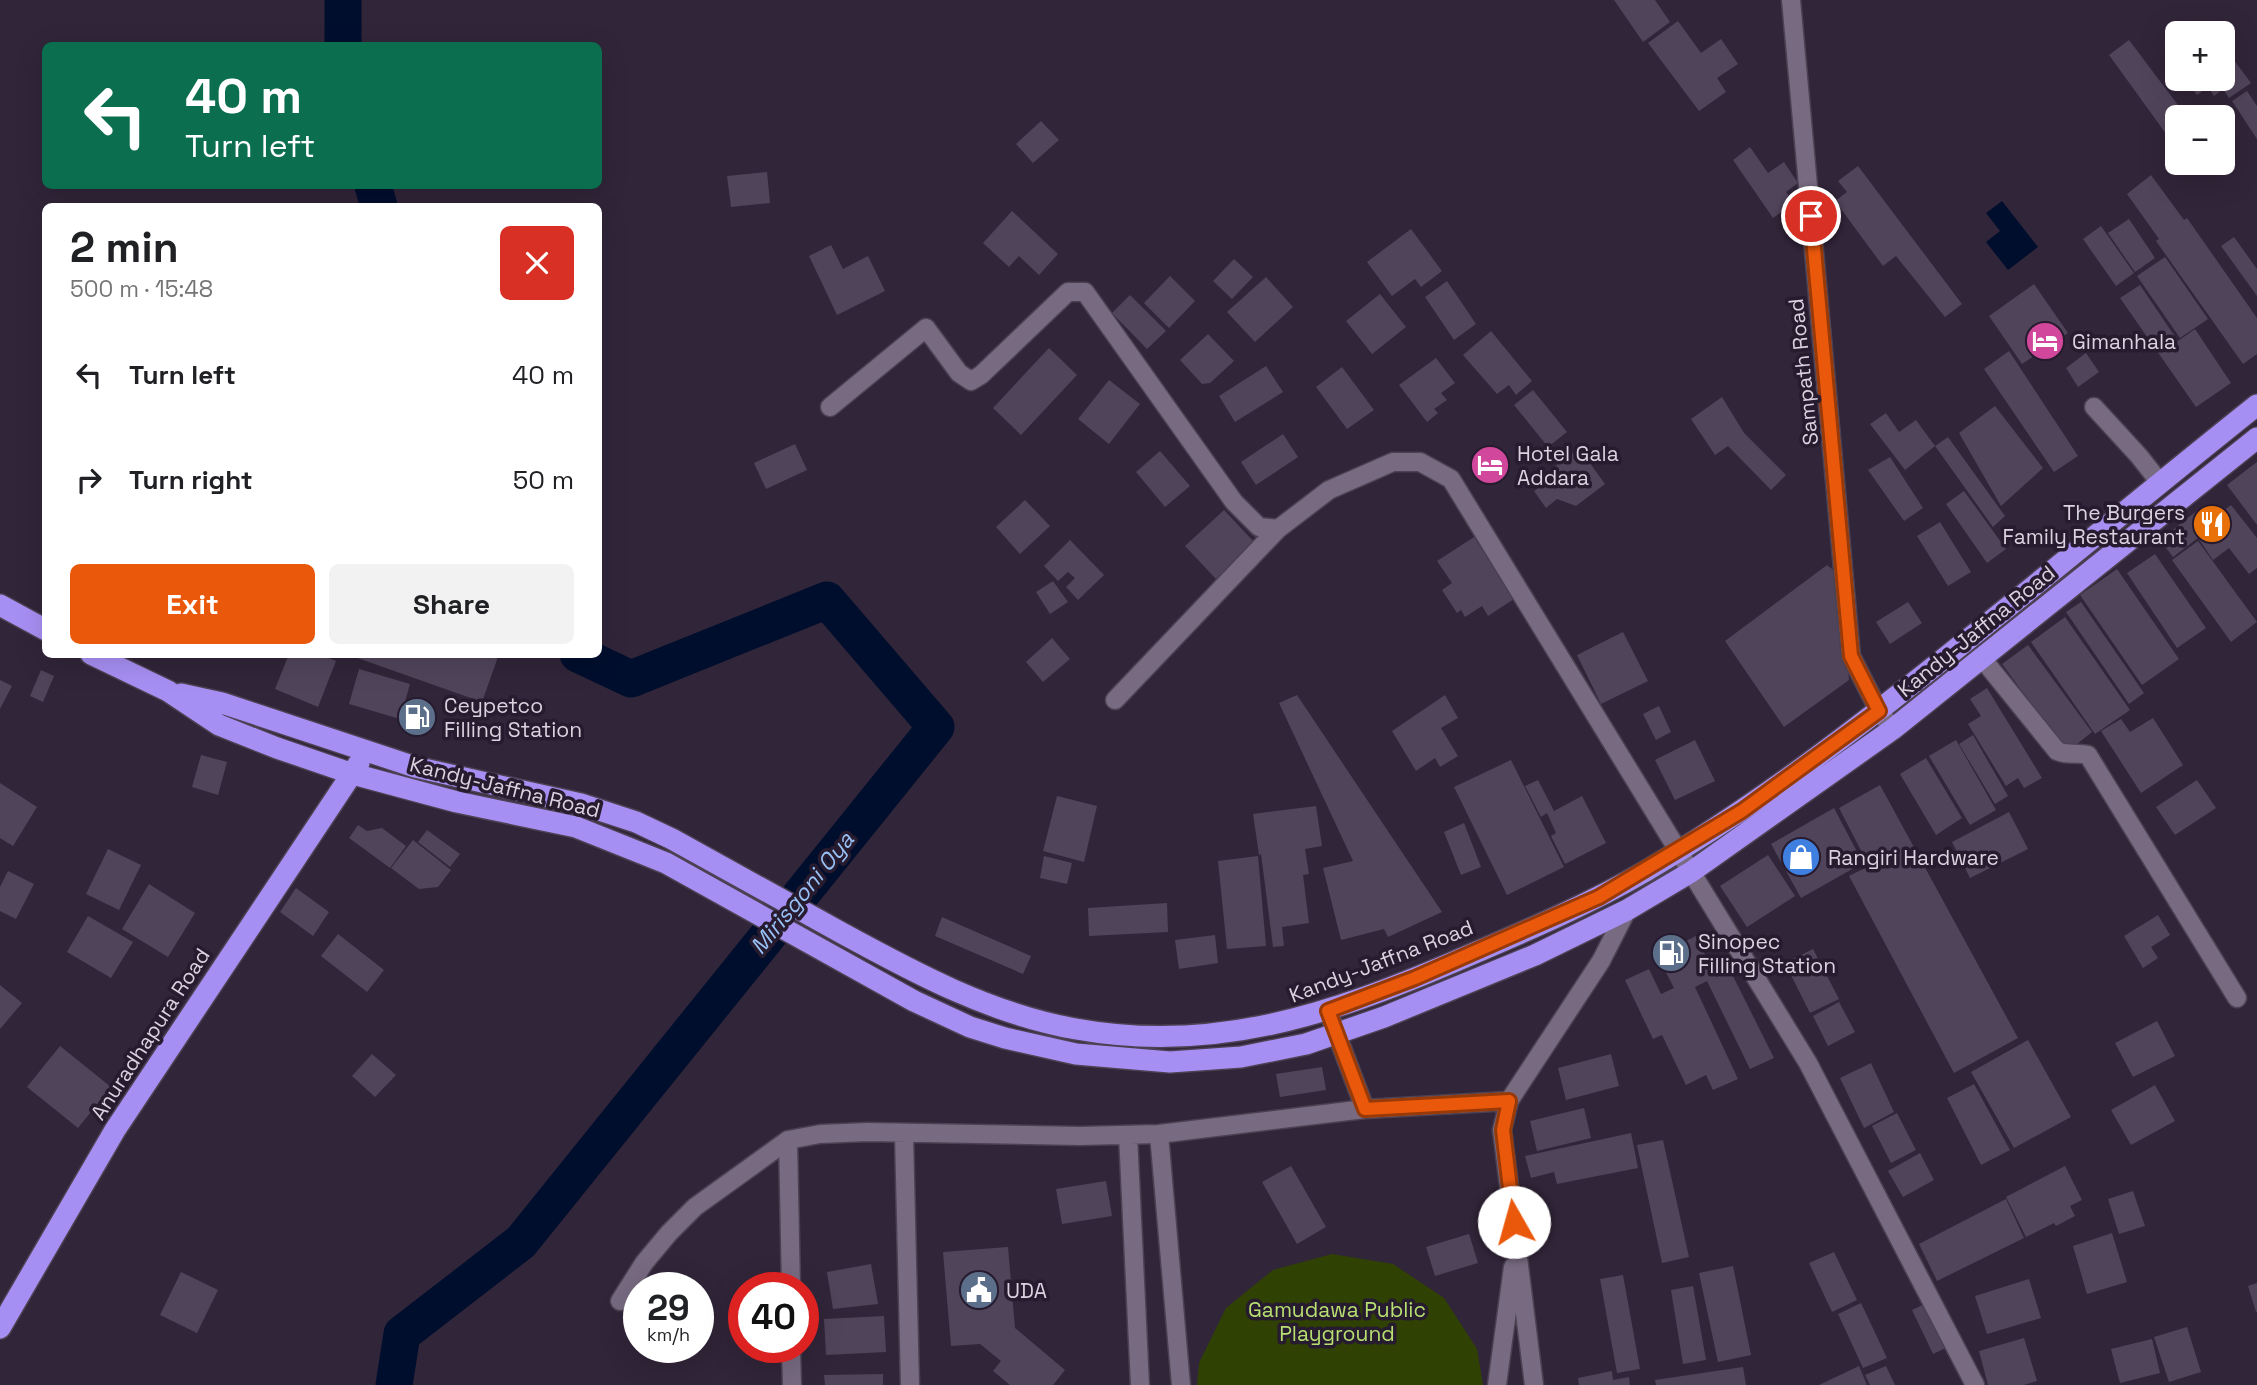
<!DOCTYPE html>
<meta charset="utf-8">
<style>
body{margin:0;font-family:"Space Grotesk",sans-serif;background:#f2f2f2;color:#202124;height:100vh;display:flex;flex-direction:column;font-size:26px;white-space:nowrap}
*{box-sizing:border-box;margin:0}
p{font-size:23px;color:#757577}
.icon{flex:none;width:38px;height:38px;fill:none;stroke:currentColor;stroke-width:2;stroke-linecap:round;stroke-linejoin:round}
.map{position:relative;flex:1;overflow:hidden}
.drawer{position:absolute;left:42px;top:203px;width:560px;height:455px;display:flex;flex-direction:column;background:#fff;border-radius:10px;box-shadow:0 7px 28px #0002}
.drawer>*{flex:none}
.guide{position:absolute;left:42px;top:42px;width:560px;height:147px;border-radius:10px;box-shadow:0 7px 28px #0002;background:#0b6e4f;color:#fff;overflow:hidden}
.fabs{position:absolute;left:2165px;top:21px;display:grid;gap:14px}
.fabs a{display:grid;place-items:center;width:70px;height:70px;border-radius:10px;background:#fff;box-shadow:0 7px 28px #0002;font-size:35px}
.speed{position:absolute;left:623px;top:1272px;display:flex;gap:14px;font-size:35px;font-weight:700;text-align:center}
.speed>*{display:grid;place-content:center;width:91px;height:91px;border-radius:50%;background:#fff;box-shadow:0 7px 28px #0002;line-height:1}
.speed small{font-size:18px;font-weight:400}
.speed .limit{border:10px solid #d22;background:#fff;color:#111}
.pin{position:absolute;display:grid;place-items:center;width:60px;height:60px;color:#fff;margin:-30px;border:4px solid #fff;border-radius:50%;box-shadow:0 2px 7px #0007}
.me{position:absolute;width:77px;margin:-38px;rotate:353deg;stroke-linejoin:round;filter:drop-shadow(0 0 5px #0008)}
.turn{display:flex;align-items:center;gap:24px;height:147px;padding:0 28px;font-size:32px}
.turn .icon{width:91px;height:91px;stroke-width:2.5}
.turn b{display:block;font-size:49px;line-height:60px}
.round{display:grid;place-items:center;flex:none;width:74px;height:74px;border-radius:10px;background:#f2f2f2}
.overview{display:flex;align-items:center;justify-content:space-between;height:119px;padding:0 28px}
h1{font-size:42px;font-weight:600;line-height:52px}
.primary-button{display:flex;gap:14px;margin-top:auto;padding:14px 28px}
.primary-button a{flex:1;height:80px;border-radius:10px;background:#ea580c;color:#fff;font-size:28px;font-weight:600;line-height:80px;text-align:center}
.primary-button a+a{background:#f2f2f2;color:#202124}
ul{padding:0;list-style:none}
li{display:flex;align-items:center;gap:21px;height:105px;padding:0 28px}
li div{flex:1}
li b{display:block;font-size:26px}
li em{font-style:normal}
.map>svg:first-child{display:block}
.green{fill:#304203}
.water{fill:#000e2d}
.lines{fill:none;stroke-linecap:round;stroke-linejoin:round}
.river{stroke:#000e2d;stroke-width:37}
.building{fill:#50445a}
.minor-casing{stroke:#4b4152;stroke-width:21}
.highway-casing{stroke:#4b4152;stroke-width:24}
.minor{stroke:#776a81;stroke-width:18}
.highway{stroke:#a68ff3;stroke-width:21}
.route-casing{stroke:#983908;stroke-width:18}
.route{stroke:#ea580c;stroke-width:12}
.labels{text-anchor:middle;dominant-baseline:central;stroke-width:7;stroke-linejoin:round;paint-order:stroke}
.poi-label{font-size:21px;fill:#d9d2df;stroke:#271b2f;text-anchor:start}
.street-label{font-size:21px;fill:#d9d2df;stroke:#271b2f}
.park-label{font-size:21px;fill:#b7df71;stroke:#271b2f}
.water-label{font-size:23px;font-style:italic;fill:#98c1f5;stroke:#271b2f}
</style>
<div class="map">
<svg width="2257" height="1385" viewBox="0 0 2257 1385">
<rect width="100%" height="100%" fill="#312539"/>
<!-- green -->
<path class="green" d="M1332 1254 1393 1264 1444 1298 1477 1349 1483 1385H1197L1199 1363 1226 1308 1273 1270Z"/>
<!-- water -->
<path class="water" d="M2002 201 2038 247 2008 270 1986 242 2000 231 1986 213Z"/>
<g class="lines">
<!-- river -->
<path class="river" d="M343 0V46
M373 186 379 206
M394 1385 402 1334 521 1242 936 727 827 600 631 679 578 654"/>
</g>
<!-- building -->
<path class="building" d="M1614 0H1655L1670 22 1643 42Z
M1678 21 1701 53 1721 39 1738 64 1717 78 1726 92 1699 111 1648 43Z
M2129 40 2187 117H2177V149L2109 55Z
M2222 44 2251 83 2229 98 2223 89 2214 96 2208 87 2197 95 2185 79H2222Z
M2247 91 2257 106V139L2232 101Z
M1041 121 1059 140 1033 163 1016 144Z
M1750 147 1768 173 1784 162 1798 183 1786 192 1794 203 1773 218 1733 160Z
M1858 166 1962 304 1945 317 1896 256 1883 266 1835 201 1847 192 1838 181Z
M767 172 770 203 731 207 727 176Z
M2151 175 2184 220 2187 218 2257 318V354L2243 364 2156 241 2159 239 2127 194Z
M1012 211 1058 254 1039 275 1019 256 1009 267 983 243Z
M2129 219 2155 258 2135 272 2108 233Z
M2101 226 2134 273 2116 286 2083 239Z
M1411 229 1442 271 1421 287 1415 279 1392 296 1367 262Z
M2234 237 2257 269V296L2221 246Z
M831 245 843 269 868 256 885 291 837 315 809 256Z
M2165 257 2208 319 2180 338 2137 276Z
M1234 259 1253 277 1232 299 1213 281Z
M1170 276 1195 301 1169 328 1144 303Z
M1266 277 1293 307 1255 342 1227 312Z
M1447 281 1476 324 1454 340 1425 297Z
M2034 284 2068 333 2022 364 1989 316Z
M2140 285 2178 341 2195 329 2231 383 2196 407 2120 298Z
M1380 294 1406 327 1372 354 1346 321Z
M1130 295 1166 331 1147 349 1112 313Z
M1491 331 1532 381 1516 395 1509 385 1497 394 1463 355Z
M1208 334 1234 361 1210 383 1202 384 1180 360Z
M1049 348 1077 375 1021 435 993 408Z
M2009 351 2078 456 2054 472 1984 369Z
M2086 353 2099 372 2078 387 2066 368Z
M1436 358 1455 383 1441 393 1447 400 1434 409 1438 413 1427 422 1399 385Z
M1266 366 1283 392 1235 422 1219 396Z
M1342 367 1374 410 1347 429 1316 387Z
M1109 380 1140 404 1109 444 1078 419Z
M1533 390 1567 432 1548 447 1514 405Z
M1722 397 1744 433 1786 475 1771 490 1728 446 1715 455 1691 419Z
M1995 406 2043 468 2001 506 1959 433Z
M1886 413 1899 432 1916 420 1935 446 1905 470 1870 424Z
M1283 434 1298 457 1256 485 1241 462Z
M1948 437 2005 516 1993 527 1935 446Z
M795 444 807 470 766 489 754 463Z
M1579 448 1605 484 1576 506 1557 499 1546 508 1534 491 1549 480 1545 474Z
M1160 451 1190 486 1165 507 1136 472Z
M1890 457 1923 508 1904 521 1868 470Z
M2257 462V525L2227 485 2249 468 2255 475 2249 468Z
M1964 491 2006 549 1987 563 1946 504Z
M1025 500 1050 526 1020 554 996 527Z
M2231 505 2257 538V568L2249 574 2229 548 2213 560 2198 538 2173 557 2160 540 2199 509 2209 522Z
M1224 510 1255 543 1216 579 1185 546Z
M1940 522 1971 572 1948 586 1917 536Z
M1474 537 1514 599 1488 616 1482 606 1465 617 1461 610 1457 613 1442 590 1452 583 1437 561Z
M1070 540 1104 575 1078 600 1066 587 1075 578 1068 572 1058 581 1044 566Z
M2198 541 2257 622 2231 642 2172 560Z
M2155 554 2206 628 2177 648 2127 573Z
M1827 565 1840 575 1849 680 1784 727 1725 641Z
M2117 569 2179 659 2142 685 2080 595Z
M1053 581 1068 602 1050 614 1036 592Z
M1908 602 1922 623 1890 644 1876 622Z
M2081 602 2144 693 2129 704 2066 612Z
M2065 617 2130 710 2095 734 2031 642Z
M1623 632 1648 681 1601 704 1577 655Z
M1052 638 1070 659 1043 682 1026 662Z
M2028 645 2092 732 2067 752 2002 664Z
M289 654H319L336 661 318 707 275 689Z
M346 654H499L482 702Z
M359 669 410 684 400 719 349 704Z
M41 670 54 676 43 702 30 696Z
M0 680 12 686 0 709Z
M1987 688 2042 778 2024 788 2018 778 2006 786 1968 724 1981 716 1970 699Z
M1297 695 1442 912 1388 937 1384 929 1341 940 1323 868 1353 861 1279 703Z
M1445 695 1458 718 1441 728 1458 756 1440 767 1435 758 1416 771 1392 731Z
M1659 706 1671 732 1656 740 1643 714Z
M2153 718 2183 765 2141 793 2101 731 2121 719 2130 732Z
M1973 735 2008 796 1995 804 1959 744Z
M1695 740 1715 781 1675 800 1655 760Z
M1956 740 1996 810 1970 825 1929 756Z
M201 755 227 762 218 795 192 787Z
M1926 758 1962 818 1936 835 1900 774Z
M1511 760 1564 867 1507 895 1454 787Z
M1538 780 1554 811 1582 796 1606 843 1565 864 1551 836 1556 833 1547 813 1541 817 1525 786Z
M2197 780 2216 808 2175 835 2156 807Z
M0 783 37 807 13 846 0 838Z
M1880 785 2018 1038 1954 1073 1849 876 1869 866 1839 808Z
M1057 796 1097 806 1084 862 1043 851Z
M1316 806 1322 846 1305 849 1309 874 1303 875 1309 923 1282 927 1284 946 1273 947 1261 854 1259 855 1253 814Z
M1834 808 1863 863 1801 898 1771 844Z
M2009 812 2028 849 1970 878 1952 842Z
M1464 823 1481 867 1461 875 1444 832Z
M358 825 367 831 382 828 406 846 390 868 349 838Z
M427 830 460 854 450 867 418 842Z
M413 840 451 870 438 887 419 889 391 868Z
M108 849 141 865 119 910 86 894Z
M1768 855 1795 896 1747 927 1720 886Z
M1044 856 1072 863 1067 884 1040 878Z
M1258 856 1266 946 1227 949 1218 861Z
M8 871 34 884 16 919 0 911V887Z
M149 884 195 913 168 957 122 929Z
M296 888 329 912 313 936 280 912Z
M1167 903 1168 932 1089 936 1088 908Z
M2158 915 2170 935 2151 947 2158 958 2143 968 2124 936Z
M88 916 133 942 111 978 67 952Z
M942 917 1031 956 1023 974 935 936Z
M338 934 384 970 367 992 321 956Z
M1215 935 1218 963 1179 969 1175 940Z
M1696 936 1716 977 1730 970 1774 1058 1750 1069 1707 981 1695 987 1738 1079 1713 1090 1706 1075 1686 1085 1662 1035 1653 1039 1625 980 1649 969 1661 994 1674 988 1657 955Z
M1813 949 1839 999 1810 1013 1785 963Z
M0 985 22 1003 0 1029Z
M1839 1002 1855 1032 1828 1046 1813 1016Z
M2157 1021 2175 1056 2133 1077 2115 1043Z
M2028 1040 2071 1117 2014 1148 1971 1072Z
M60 1046 111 1087 78 1128 27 1087Z
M372 1054 396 1075 375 1097 352 1076Z
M1611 1054 1619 1086 1566 1100 1558 1068Z
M1871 1063 1894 1112 1864 1128 1840 1078Z
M1322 1067 1326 1090 1280 1097 1276 1074Z
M1974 1084 2010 1150 1981 1165 1947 1098Z
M2155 1085 2175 1121 2131 1145 2111 1110Z
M1584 1108 1591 1138 1537 1151 1530 1121Z
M1897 1113 1916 1150 1891 1163 1872 1126Z
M1631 1133 1638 1168 1557 1184 1554 1172 1531 1178 1525 1156Z
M1663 1140 1689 1257 1662 1263 1637 1145Z
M1920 1153 1934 1180 1903 1197 1888 1171Z
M1291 1166 1326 1227 1297 1244 1262 1182Z
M2065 1166 2082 1200 2070 1206 2075 1216 2056 1226 2054 1223 2026 1237 2006 1197Z
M1106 1181 1112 1216 1062 1224 1056 1189Z
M2133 1191 2145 1226 2119 1234 2108 1199Z
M2006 1199 2024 1238 1937 1281 1919 1244Z
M2112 1233 2127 1282 2087 1294 2073 1246Z
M1469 1234 1478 1263 1435 1276 1426 1247Z
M1008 1247 1015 1328 1065 1370 1053 1385H1010L993 1371 1001 1361 980 1344 951 1346 943 1252Z
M1834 1252 1857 1300 1832 1312 1809 1263Z
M871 1264 878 1304 833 1309 827 1272Z
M1733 1266 1751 1355 1718 1362 1699 1273Z
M181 1272 218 1290 197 1333 160 1315Z
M1623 1275 1640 1369 1617 1373 1600 1279Z
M2029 1279 2041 1318 1987 1334 1975 1296Z
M2257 1283V1312H2256L2248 1286Z
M1693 1286 1706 1360 1683 1364 1671 1290Z
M1929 1302 1950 1346 1933 1354 1912 1310Z
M1861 1303 1887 1358 1863 1368 1838 1314Z
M884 1316 886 1352 826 1355 824 1319Z
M2187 1327 2201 1372 2169 1382 2154 1337Z
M2024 1338 2037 1381 2024 1385H1988L1979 1351Z
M2152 1339 2160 1373 2120 1383 2111 1349Z
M1859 1366 1867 1385H1819Z
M1886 1366 1895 1385H1870L1865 1375Z
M1743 1367 1746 1385H1656L1655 1380Z
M1612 1371 1613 1380 1629 1377 1630 1385H1579L1578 1378Z
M883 1374V1385H825L824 1375Z"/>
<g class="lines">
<!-- minor casing -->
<g class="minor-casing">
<path id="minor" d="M1791 0 1851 656 1879 711 1893 729
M830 407 926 328 959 373 971 381 981 375 1068 292H1085L1234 502 1259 527 1278 529 1329 490 1393 462H1420L1451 479 1808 1063 1975 1385
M2094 407 2139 456 2161 484
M1981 657 2057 751C2068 756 2077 752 2088 755L2237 998
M1115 700 1278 529
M1328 1011 1365 1109
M1159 1134 1181 1385
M904 1135 910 1385
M1128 1135 1140 1385
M788 1140 791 1288
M620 1301 644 1263 669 1233 695 1207 788 1140 820 1134 868 1132 1080 1136 1159 1134 1365 1109 1509 1101
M791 1348 792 1385
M1497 1385 1513 1267
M1534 1385 1502 1130 1509 1101 1601 961 1627 910"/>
</g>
<!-- highway casing -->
<g class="highway-casing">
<path id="highway" d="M0 605 46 630
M91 654 168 691 219 725 277 748 353 774 457 802 576 827 666 863 914 1001 970 1027 1005 1038 1076 1054 1170 1062 1241 1057 1306 1044 1384 1017 1535 955 1627 910 1691 872 1893 729 2257 438
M181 694 222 703 415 767 581 804 636 822 672 839C728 870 784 901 840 932 915 973 991 1014 1076 1029 1214 1054 1332 1014 1456 961 1521 933 1586 906 1646 871 1760 804 1863 724 1966 641 2063 563 2159 483 2257 405
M0 1328 115 1130 359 763"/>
</g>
<!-- minor -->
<use href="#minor" class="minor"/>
<!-- highway -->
<use href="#highway" class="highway"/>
</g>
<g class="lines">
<!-- route casing -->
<g class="route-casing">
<path id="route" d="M1514 1222 1503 1130 1509 1101 1365 1109 1328 1011 1415 978 1599 897 1742 811 1879 711 1851 656 1811 216"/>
</g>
<!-- route -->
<use href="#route" class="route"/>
</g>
<!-- icons -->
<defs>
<g id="hotel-disc" transform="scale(2.0125)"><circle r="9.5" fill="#d1479c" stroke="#271b2f"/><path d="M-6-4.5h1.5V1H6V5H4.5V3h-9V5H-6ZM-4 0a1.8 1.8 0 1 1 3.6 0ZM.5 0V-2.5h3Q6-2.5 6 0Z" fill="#fff"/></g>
<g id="restaurant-disc" transform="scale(2.0125)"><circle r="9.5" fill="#e8710a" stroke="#271b2f"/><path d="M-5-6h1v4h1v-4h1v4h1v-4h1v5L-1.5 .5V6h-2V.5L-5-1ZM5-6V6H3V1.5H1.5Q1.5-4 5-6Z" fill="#fff"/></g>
<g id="fuel-disc" transform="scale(2.0125)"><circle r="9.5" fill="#5c6f8a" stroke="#271b2f"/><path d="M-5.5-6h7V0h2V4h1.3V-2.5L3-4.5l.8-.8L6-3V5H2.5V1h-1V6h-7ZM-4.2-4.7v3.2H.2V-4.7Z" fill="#fff"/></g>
<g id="shop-disc" transform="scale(2.0125)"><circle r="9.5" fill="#3f7fe0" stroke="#271b2f"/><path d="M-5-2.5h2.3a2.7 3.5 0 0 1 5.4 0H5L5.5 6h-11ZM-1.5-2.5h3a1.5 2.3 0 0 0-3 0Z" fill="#fff"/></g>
<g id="civic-disc" transform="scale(2.0125)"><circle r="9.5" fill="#5c6f8a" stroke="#271b2f"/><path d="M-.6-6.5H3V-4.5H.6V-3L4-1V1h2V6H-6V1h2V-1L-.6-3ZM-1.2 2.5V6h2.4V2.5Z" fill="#fff"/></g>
</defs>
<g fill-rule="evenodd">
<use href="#hotel-disc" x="2045" y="341"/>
<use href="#hotel-disc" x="1490" y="465"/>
<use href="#restaurant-disc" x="2212" y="524"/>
<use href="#fuel-disc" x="417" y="717"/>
<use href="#shop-disc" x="1801" y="857"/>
<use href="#fuel-disc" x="1671" y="953"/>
<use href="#civic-disc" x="979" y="1290"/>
</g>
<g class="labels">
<!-- poi labels -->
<g class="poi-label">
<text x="2072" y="341">Gimanhala</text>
<text x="1517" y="453">Hotel Gala<tspan x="1517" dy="24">Addara</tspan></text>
<text x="2185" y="512" text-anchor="end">The Burgers<tspan x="2185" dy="24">Family Restaurant</tspan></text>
<text x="444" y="705">Ceypetco<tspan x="444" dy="24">Filling Station</tspan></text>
<text x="1828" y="857">Rangiri Hardware</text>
<text x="1698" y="941">Sinopec<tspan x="1698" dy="24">Filling Station</tspan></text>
<text x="1006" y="1290">UDA</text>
</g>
<!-- street labels -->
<g class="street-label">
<text transform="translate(1803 372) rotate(-96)">Sampath Road</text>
<text transform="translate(1976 631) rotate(-39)">Kandy-Jaffna Road</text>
<text transform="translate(505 787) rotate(14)">Kandy-Jaffna Road</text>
<text transform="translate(1381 961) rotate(-21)">Kandy-Jaffna Road</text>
<text transform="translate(150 1034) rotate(-57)">Anuradhapura Road</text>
</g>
<!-- park labels -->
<g class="park-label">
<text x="1337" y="1309">Gamudawa Public<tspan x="1337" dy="24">Playground</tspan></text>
</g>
<!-- water labels -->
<g class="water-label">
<text transform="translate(802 893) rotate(-51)">Mirisgoni Oya</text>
</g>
</g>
</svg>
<div class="fabs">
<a>+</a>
<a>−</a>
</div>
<div class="speed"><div>29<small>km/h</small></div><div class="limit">40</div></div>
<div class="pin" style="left:1811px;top:216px;background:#d93025"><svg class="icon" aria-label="arrive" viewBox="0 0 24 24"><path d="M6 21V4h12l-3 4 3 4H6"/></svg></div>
<svg class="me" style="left:1514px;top:1222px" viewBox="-20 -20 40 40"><circle r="19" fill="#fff"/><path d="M0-13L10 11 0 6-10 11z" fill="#ea580c"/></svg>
<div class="guide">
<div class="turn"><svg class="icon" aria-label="left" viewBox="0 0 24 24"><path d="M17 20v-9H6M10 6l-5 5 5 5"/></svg><div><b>40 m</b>Turn left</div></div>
</div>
<section class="drawer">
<div class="overview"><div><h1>2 min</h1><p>500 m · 15:48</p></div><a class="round" style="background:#d93025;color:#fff"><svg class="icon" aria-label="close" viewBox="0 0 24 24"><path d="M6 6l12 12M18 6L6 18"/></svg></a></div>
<ul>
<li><svg class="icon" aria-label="left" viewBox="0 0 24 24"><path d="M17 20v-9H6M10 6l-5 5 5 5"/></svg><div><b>Turn left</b></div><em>40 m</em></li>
<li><svg class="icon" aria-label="right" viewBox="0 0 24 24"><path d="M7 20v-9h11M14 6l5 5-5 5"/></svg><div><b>Turn right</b></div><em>50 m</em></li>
</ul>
<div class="primary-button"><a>Exit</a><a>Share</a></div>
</section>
</div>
